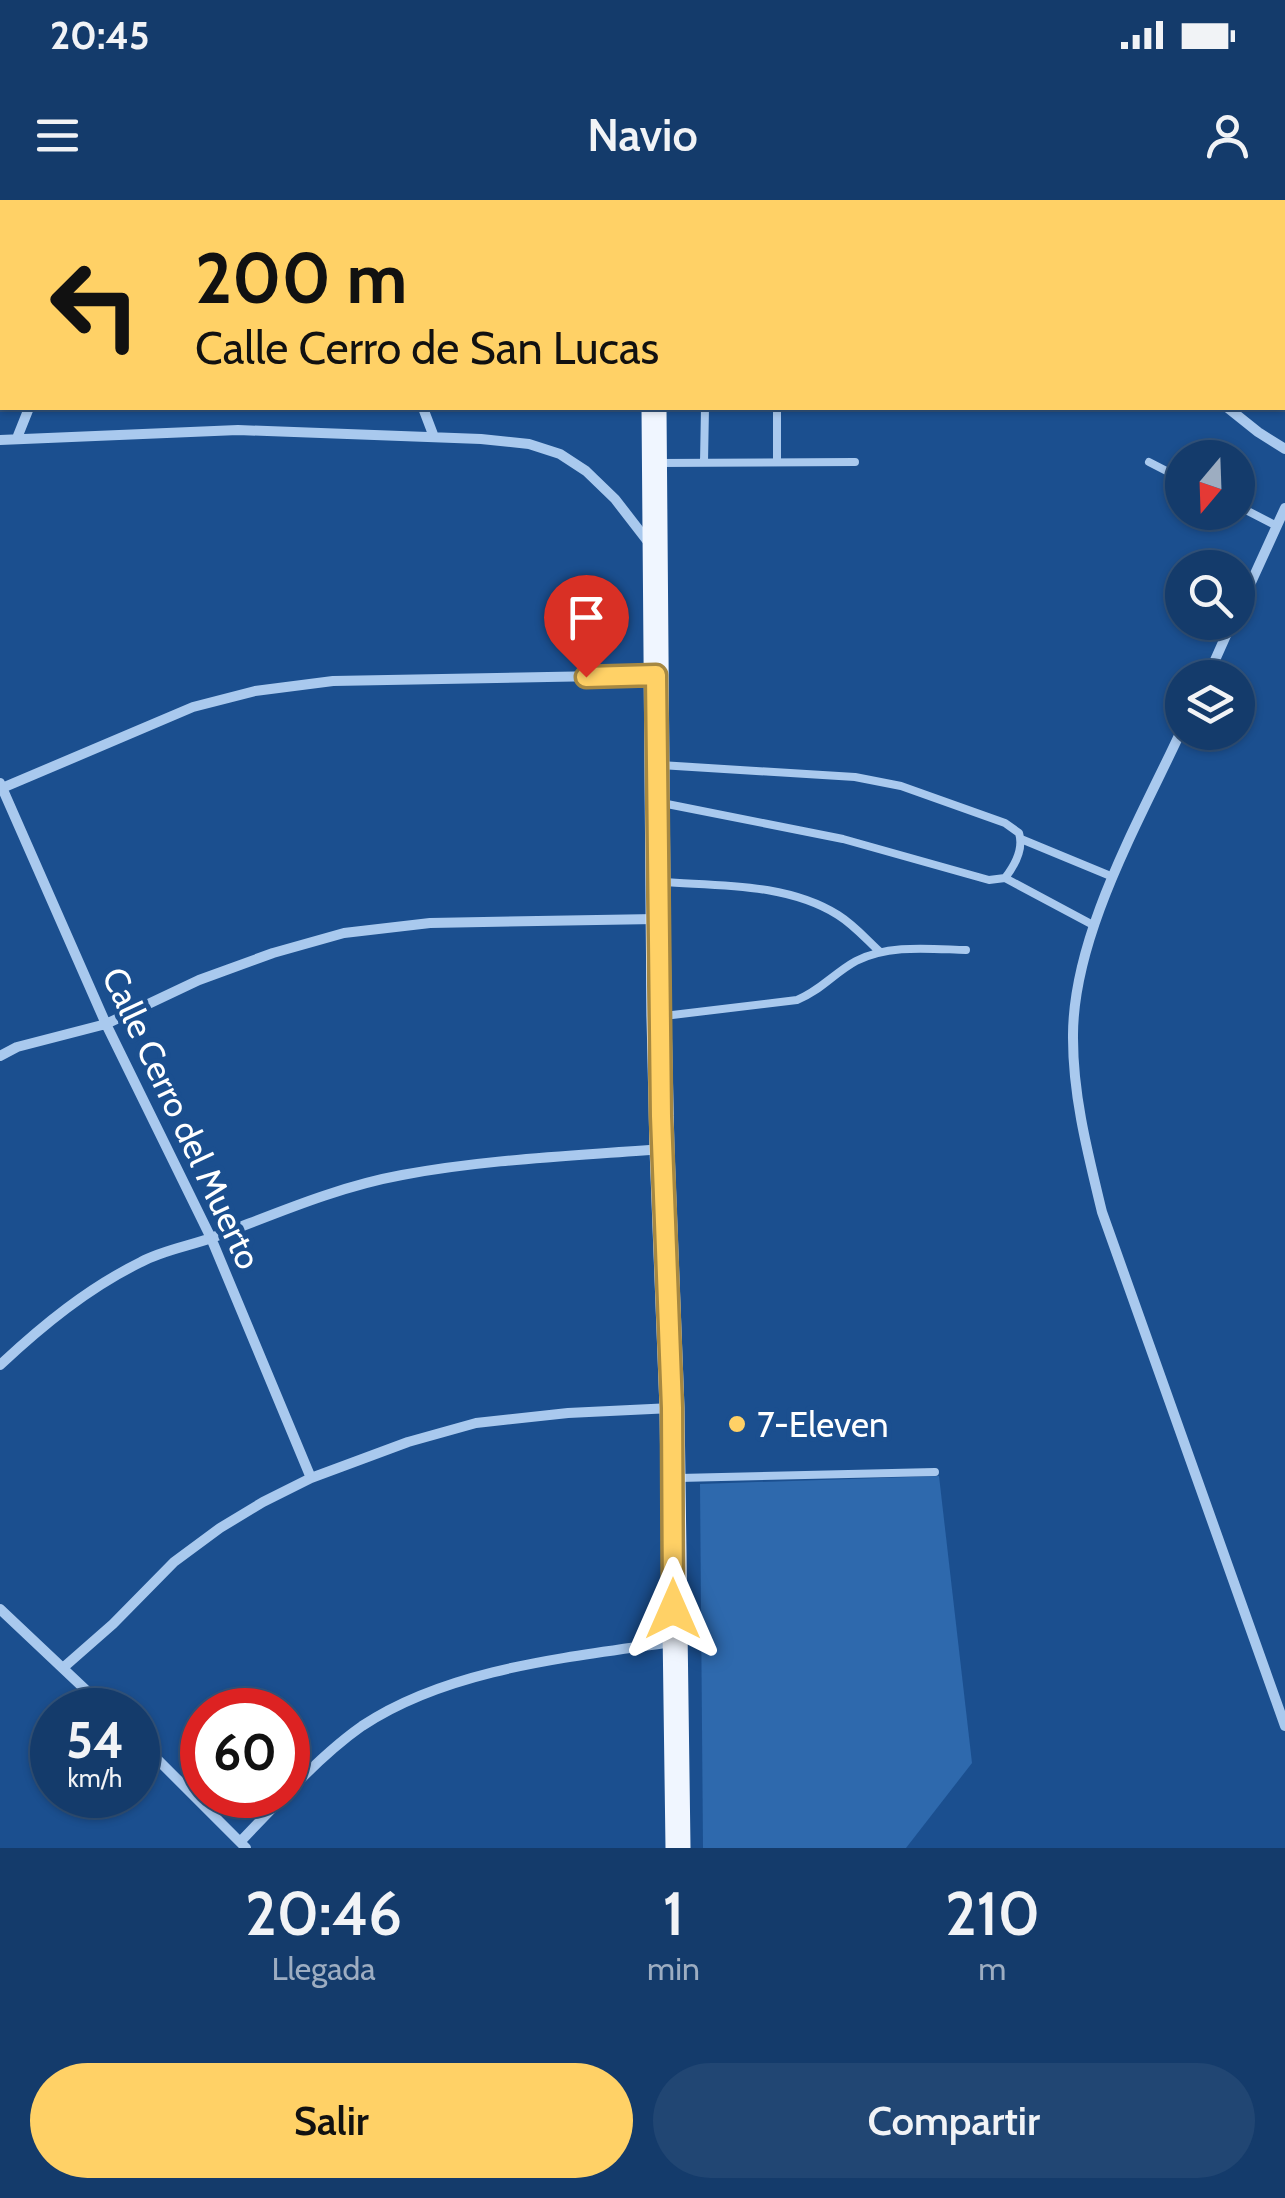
<!DOCTYPE html>
<html lang="es">
<style>
body{margin:0;font-family:Cabin,sans-serif;background:#214673;color:#f1f3f6;height:100vh;display:flex;flex-direction:column;font-size:38px;white-space:nowrap}
*{box-sizing:border-box;margin:0}
p{font-size:32px;color:#9dadc1}
.icon{flex:none;width:55px;height:55px;fill:none;stroke:currentColor;stroke-width:2;stroke-linecap:round;stroke-linejoin:round}
.map{position:relative;height:1648px;overflow:hidden}
.details{display:flex;flex-direction:column;background:#143b6b;flex:1}
.details>*{flex:none}
.hud{position:absolute;left:0px;top:0px;width:1285px;height:210px;box-shadow:0 2px 8px #0004,0 0 0 2px #33557e;background:#ffd166;color:#111;overflow:hidden}
.needle{width:65px;rotate:199deg}
.fabs{position:absolute;left:1165px;top:240px;display:grid;gap:20px}
.fabs a{display:grid;place-items:center;width:90px;height:90px;border-radius:50%;background:#143b6b;box-shadow:0 2px 8px #0004,0 0 0 2px #33557e;font-size:50px}
.speed{position:absolute;left:30px;top:1488px;display:flex;gap:20px;font-size:50px;font-weight:700;text-align:center}
.speed>*{display:grid;place-content:center;width:130px;height:130px;border-radius:50%;background:#143b6b;box-shadow:0 2px 8px #0004,0 0 0 2px #33557e;line-height:1}
.speed small{font-size:25px;font-weight:400}
.speed .limit{border:15px solid #d22;background:#fff;color:#111}
.pin{position:absolute;display:grid;place-items:center;width:85px;height:85px;color:#fff;margin:-102px -42px;border-radius:50% 50% 50% 0;rotate:-45deg;box-shadow:0 0 10px #0007}
.pin .icon{rotate:45deg}
.me{position:absolute;width:110px;margin:-55px;rotate:0deg;stroke-linejoin:round;filter:drop-shadow(0 0 8px #0008)}
.turn{display:flex;align-items:center;gap:35px;height:210px;padding:0 30px;font-size:45px}
.turn .icon{width:130px;height:130px;stroke-width:2.5}
.turn b{display:block;font-size:70px;line-height:85px}
.eta{display:flex;justify-content:space-evenly;align-items:center;height:170px;text-align:center}
.eta b{font-size:60px;font-weight:600;line-height:70px}
.button{display:flex;gap:20px;margin-top:auto;padding:20px 30px}
.button a{flex:1;height:115px;border-radius:60px;background:#ffd166;color:#111;font-size:40px;font-weight:600;line-height:115px;text-align:center}
.button a+a{background:#214673;color:#f1f3f6}
.status{display:flex;justify-content:space-between;align-items:center;height:70px;padding:0 50px;background:#143b6b;direction:ltr}
.status svg{height:28px;fill:currentColor}
header{display:flex;justify-content:space-between;align-items:center;height:130px;padding:0 30px;background:#143b6b;font-size:45px;font-weight:600}
.map>svg:first-child{display:block}
.green{fill:#2e69ad}
.lines{fill:none;stroke-linecap:round;stroke-linejoin:round}
.service{stroke:#a9c9ee;stroke-width:8}
.minor{stroke:#a9c9ee;stroke-width:10}
.primary{stroke:#f0f6ff;stroke-width:25}
.route-casing{stroke:#a68842;stroke-width:25}
.route{stroke:#ffd166;stroke-width:18}
.poi-dot{fill:#ffd166;stroke:#1b4f8f;stroke-width:4}
.labels{text-anchor:middle;dominant-baseline:central;stroke-width:10;stroke-linejoin:round;paint-order:stroke}
.street-label{font-size:35px;fill:#fff;stroke:#1b4f8f}
.poi-label{font-size:35px;fill:#fff;stroke:#1b4f8f;text-anchor:start}
</style>
<div class="status"><b>20:45</b><svg viewBox="0 0 49 12"><path d="M0 12V9h3v3zM5 12V6h3v6zM10 12V3h3v9zM15 12V0h3v12zM26 1h20v11H26zM47 4h2v5h-2z"/></svg></div>
<header><svg class="icon" aria-label="menu" viewBox="0 0 24 24"><path d="M4 6h16M4 12h16M4 18h16"/></svg>Navio<svg class="icon" aria-label="person" viewBox="0 0 24 24"><circle cx="12" cy="8" r="4"/><path d="M4 21q1-7 8-7t8 7"/></svg></header>
<div class="map">
<svg width="1285" height="1648" viewBox="0 0 1285 1648">
<rect width="100%" height="100%" fill="#1b4f8f"/>
<!-- green -->
<path class="green" d="M939 1276 972 1563 906 1648H703L700 1284Z"/>
<g class="lines">
<!-- service -->
<path class="service" d="M777 208V262
M704 262 705 208
M1149 262 1182 279
M658 263 855 262
M1238 306 1277 326
M660 565 855 577 901 586 1005 623 1019 633C1024 649 1015 665 1005 678L989 680 843 639 662 603
M1021 639 1113 677
M1005 678 1093 725
M663 682C720 686 787 683 838 715 854 725 866 739 879 751
M664 816 797 800C820 791 834 773 856 761 889 744 930 749 966 750
M679 1278 935 1272"/>
<!-- minor -->
<path class="minor" d="M345 0V2
M641 0 642 2
M1189 0 1190 2
M124 2 126 0
M0 160 2 159
M1282 190 1285 191
M423 208 434 237
M1228 208 1258 232 1285 249
M17 238 29 208
M0 240 238 230 481 239 529 244 560 254 586 271 615 299 649 343
M1238 411 1285 308
M1207 478 1232 422
M1182 529C1140 620 1072 736 1073 838 1073 897 1088 954 1102 1012L1285 1526
M0 583 106 824 211 1038 311 1278
M0 589 193 507 255 491 333 481 654 475
M0 856 17 847 106 824 199 780 273 753 344 733 430 723 656 719
M0 1165C43 1125 88 1088 141 1062 163 1050 190 1046 214 1037 275 1014 336 987 402 975 487 959 574 956 661 949
M0 1409 107 1510
M64 1467 113 1424 174 1362 220 1328 263 1302 311 1278 408 1242 476 1223 568 1213 672 1208
M138 1540 246 1648
M288 1592C311 1568 335 1545 362 1526 449 1468 571 1457 672 1442
M240 1642 285 1595"/>
<!-- primary -->
<path class="primary" d="M656 2V0
M654 208 659 816 662 949 672 1208 678 1648"/>
</g>
<g class="lines">
<!-- route casing -->
<g class="route-casing">
<path id="route" d="M586 477 656 475 661 916 672 1208 673 1409"/>
</g>
<!-- route -->
<use href="#route" class="route"/>
</g>
<!-- markers -->
<circle class="poi-dot" cx="737" cy="1224" r="10"/>
<g class="labels">
<!-- street labels -->
<g class="street-label">
<text transform="translate(182 918) rotate(65)">Calle Cerro del Muerto</text>
</g>
<!-- poi labels -->
<g class="poi-label">
<text x="757" y="1224">7-Eleven</text>
</g>
</g>
</svg>
<div class="fabs">
<a><svg class="needle" viewBox="-14 -14 28 28"><path d="M0-13l5 13h-10z" fill="#e53935"/><path d="M0 13l5-13h-10z" fill="#9dadc1"/></svg></a>
<a><svg class="icon" aria-label="search" viewBox="0 0 24 24"><circle cx="10" cy="10" r="6"/><path d="M15 15l6 6"/></svg></a>
<a><svg class="icon" aria-label="layers" viewBox="0 0 24 24"><path d="M12 4l9 5-9 5-9-5zM3 14l9 5 9-5"/></svg></a>
</div>
<div class="speed"><div>54<small>km/h</small></div><div class="limit">60</div></div>
<div class="pin" style="left:586px;top:477px;background:#d93025"><svg class="icon" aria-label="arrive" viewBox="0 0 24 24"><path d="M6 21V4h12l-3 4 3 4H6"/></svg></div>
<svg class="me" style="left:673px;top:1409px" viewBox="-20 -20 40 40"><path d="M0-17L14 15 0 8-14 15z" fill="#ffd166" stroke="#fff" stroke-width="4"/></svg>
<div class="hud">
<div class="turn"><svg class="icon" aria-label="left" viewBox="0 0 24 24"><path d="M17 20v-9H6M10 6l-5 5 5 5"/></svg><div><b>200 m</b>Calle Cerro de San Lucas</div></div>
</div>
</div>
<section class="details">
<div class="eta">
<div><b>20:46</b><p>Llegada</p></div>
<div><b>1</b><p>min</p></div>
<div><b>210</b><p>m</p></div>
</div>
<div class="button"><a>Salir</a><a>Compartir</a></div>
</section>
